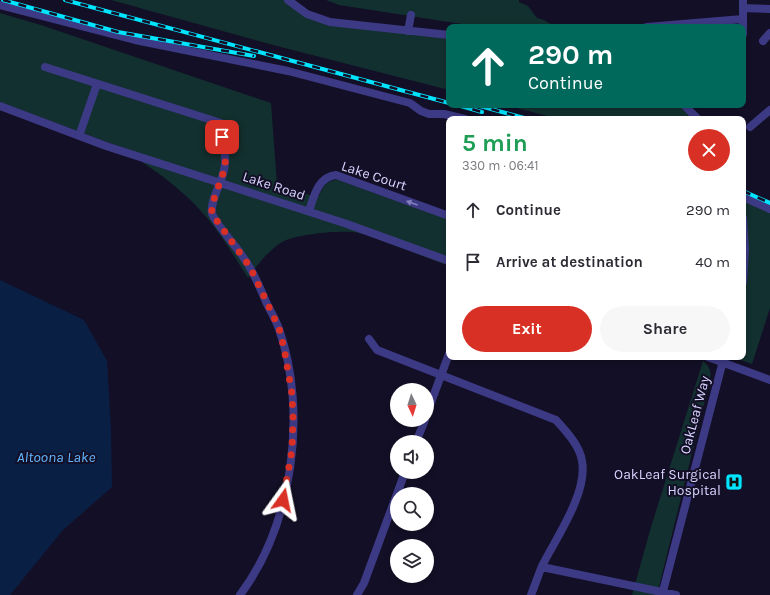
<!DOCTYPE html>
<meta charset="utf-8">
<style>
body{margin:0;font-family:Karla,sans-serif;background:#f7f7f7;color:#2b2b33;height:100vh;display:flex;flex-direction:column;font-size:15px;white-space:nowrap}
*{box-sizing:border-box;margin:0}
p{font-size:13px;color:#7c7c81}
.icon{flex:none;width:22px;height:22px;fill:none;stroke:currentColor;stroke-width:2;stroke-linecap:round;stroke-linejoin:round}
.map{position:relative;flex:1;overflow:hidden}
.details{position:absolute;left:446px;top:116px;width:300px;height:244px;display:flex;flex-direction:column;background:#fff;border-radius:8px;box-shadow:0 2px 6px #0003}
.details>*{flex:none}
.hud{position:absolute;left:446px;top:24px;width:300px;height:84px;border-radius:8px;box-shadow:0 2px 6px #0003;background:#00695c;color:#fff;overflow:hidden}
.needle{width:26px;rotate:176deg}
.fabs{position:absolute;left:390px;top:383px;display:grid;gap:8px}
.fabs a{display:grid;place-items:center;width:44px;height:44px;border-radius:50%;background:#fff;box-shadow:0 2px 6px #0003;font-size:20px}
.pin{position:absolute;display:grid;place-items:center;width:34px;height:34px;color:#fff;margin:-17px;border-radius:8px;box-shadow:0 2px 6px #0006}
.me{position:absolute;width:44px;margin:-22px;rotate:12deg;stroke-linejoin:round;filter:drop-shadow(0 0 3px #0008)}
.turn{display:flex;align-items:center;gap:14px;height:84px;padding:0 16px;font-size:18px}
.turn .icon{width:52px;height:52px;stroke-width:2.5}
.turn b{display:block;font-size:28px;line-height:34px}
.round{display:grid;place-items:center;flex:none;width:42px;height:42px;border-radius:21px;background:#f7f7f7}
.headline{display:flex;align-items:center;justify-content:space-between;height:68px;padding:0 16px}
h1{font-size:24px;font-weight:700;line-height:30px;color:#1e9e55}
.primary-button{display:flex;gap:8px;margin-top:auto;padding:8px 16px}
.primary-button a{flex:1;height:46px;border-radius:24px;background:#d93025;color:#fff;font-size:16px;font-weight:700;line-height:46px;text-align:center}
.primary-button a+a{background:#f7f7f7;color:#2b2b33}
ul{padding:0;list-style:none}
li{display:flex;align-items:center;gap:12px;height:52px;padding:0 16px}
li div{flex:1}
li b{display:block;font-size:15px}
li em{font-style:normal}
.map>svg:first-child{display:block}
.green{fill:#12302f}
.water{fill:#0a1f44}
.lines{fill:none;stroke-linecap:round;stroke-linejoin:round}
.minor{stroke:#3d3a85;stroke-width:8}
.rail-casing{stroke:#00e5ff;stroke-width:4}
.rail{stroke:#130f26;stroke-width:2.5;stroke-dasharray:8;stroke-linecap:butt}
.oneway{fill:#837fbc}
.route{stroke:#d93025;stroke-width:7;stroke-dasharray:0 12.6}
.labels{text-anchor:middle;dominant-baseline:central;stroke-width:4;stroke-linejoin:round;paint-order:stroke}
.street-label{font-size:14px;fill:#d9d4ff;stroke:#130f26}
.poi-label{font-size:14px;fill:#d9d4ff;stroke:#130f26;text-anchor:end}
.water-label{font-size:15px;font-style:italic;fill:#62b6ff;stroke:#130f26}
</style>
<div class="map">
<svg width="770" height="595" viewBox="0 0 770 595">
<rect width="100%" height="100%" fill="#130f26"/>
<!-- green -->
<path class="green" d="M111 0H289L315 18 449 35V90L273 45Z
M326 0H519V2L528 6 537 18 544 20 555 27H481L339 5Z
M0 13 44 26 271 103 277 184 310 195 319 196C323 186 327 180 338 180L449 220V266L367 235C362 234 357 232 352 232 335 231 297 234 282 242 268 251 257 265 248 278 235 258 223 237 208 219 190 197 166 178 142 162L145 155 107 142 0 102Z
M505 105H684L697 119H559Z
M743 199 770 211V308L752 364 732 357H743Z
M703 361C709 366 712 371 710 380L657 595H632L651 527Z"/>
<!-- water -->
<path class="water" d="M0 280 84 320 107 361 111 428 112 487 63 530 10 595H0Z"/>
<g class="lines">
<!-- minor -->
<path class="minor" d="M288 0 307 14 330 22 449 35
M743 0V34
M0 5 135 40 288 71 410 103 421 111 429 114H444L465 119
M743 8 770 9
M647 27 743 19
M408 31 411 15
M763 41 770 33
M45 67 221 123C222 136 226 150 225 163 225 179 209 200 212 214 222 233 240 249 250 268 257 280 262 292 267 304 271 312 276 320 279 329 308 412 293 524 240 595
M684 105 698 119
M0 106 106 146 347 224 449 261
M750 127 770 110
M79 136 97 84
M743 197 770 209
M309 211C314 196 318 177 336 175L449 216
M743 218 745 249 743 282
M369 339 377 350 556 420C566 431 580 446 582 461 588 493 556 538 542 566 538 576 535 585 531 595
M708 357 770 380
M427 413 449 354
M416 442 425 420
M542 567 676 595
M357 595 364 583 405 472
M662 595 724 357"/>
<!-- rail casing -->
<g class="rail-casing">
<path id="rail" d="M3 0 118 32 254 56
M65 0 449 103
M457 105 482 112
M476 105 528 119
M743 191 770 203"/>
</g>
<!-- rail -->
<use href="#rail" class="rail"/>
</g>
<!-- one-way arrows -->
<defs><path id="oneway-solid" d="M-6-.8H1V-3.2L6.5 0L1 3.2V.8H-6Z"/></defs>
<use class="oneway" href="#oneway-solid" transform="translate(412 203) rotate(-160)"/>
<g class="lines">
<!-- route -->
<path class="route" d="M222 137C223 146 226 156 225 165 223 179 210 202 212 214L250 267 279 328 284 348 292 394 293 417 292 450 283 500"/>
</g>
<!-- icons -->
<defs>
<g id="hospital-square" transform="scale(0.9)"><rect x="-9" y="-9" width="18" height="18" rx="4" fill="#00e5ff" stroke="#130f26"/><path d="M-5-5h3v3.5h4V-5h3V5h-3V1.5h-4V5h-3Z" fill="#111"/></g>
</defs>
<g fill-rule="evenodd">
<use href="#hospital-square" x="734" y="482"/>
</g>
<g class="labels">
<!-- street labels -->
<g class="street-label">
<text transform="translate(374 176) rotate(18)">Lake Court</text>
<text transform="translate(274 186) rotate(18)">Lake Road</text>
<text transform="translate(695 415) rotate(-75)">OakLeaf Way</text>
</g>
<!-- poi labels -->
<g class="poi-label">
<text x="721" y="474">OakLeaf Surgical<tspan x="721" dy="16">Hospital</tspan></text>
</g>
<!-- water labels -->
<g class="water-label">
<text x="56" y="457">Altoona Lake</text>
</g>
</g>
</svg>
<div class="fabs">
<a><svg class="needle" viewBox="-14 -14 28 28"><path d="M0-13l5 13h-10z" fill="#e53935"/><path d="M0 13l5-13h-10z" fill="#7c7c81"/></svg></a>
<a><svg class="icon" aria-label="sound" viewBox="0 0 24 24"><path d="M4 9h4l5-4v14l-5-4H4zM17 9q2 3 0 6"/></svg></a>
<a><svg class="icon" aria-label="search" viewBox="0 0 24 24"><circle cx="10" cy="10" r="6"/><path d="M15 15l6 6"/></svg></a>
<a><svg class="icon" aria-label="layers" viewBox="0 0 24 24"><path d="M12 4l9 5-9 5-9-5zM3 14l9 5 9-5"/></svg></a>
</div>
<div class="pin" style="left:222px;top:137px;background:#d93025"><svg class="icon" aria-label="arrive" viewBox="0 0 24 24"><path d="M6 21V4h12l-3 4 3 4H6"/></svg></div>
<svg class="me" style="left:283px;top:500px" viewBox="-20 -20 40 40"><path d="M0-17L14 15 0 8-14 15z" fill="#d93025" stroke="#fff" stroke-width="4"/></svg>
<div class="hud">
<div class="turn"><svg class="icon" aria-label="ahead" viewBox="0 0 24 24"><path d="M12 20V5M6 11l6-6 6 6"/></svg><div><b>290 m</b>Continue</div></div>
</div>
<section class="details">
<div class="headline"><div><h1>5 min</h1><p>330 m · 06:41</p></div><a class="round" style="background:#d93025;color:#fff"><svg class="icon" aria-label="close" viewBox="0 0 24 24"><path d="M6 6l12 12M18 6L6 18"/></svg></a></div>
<ul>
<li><svg class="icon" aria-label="ahead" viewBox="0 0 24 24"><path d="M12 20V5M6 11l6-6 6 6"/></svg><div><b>Continue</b></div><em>290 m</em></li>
<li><svg class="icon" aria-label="arrive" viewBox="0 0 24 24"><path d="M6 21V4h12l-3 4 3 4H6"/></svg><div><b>Arrive at destination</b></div><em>40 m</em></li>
</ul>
<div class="primary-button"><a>Exit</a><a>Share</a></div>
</section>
</div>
